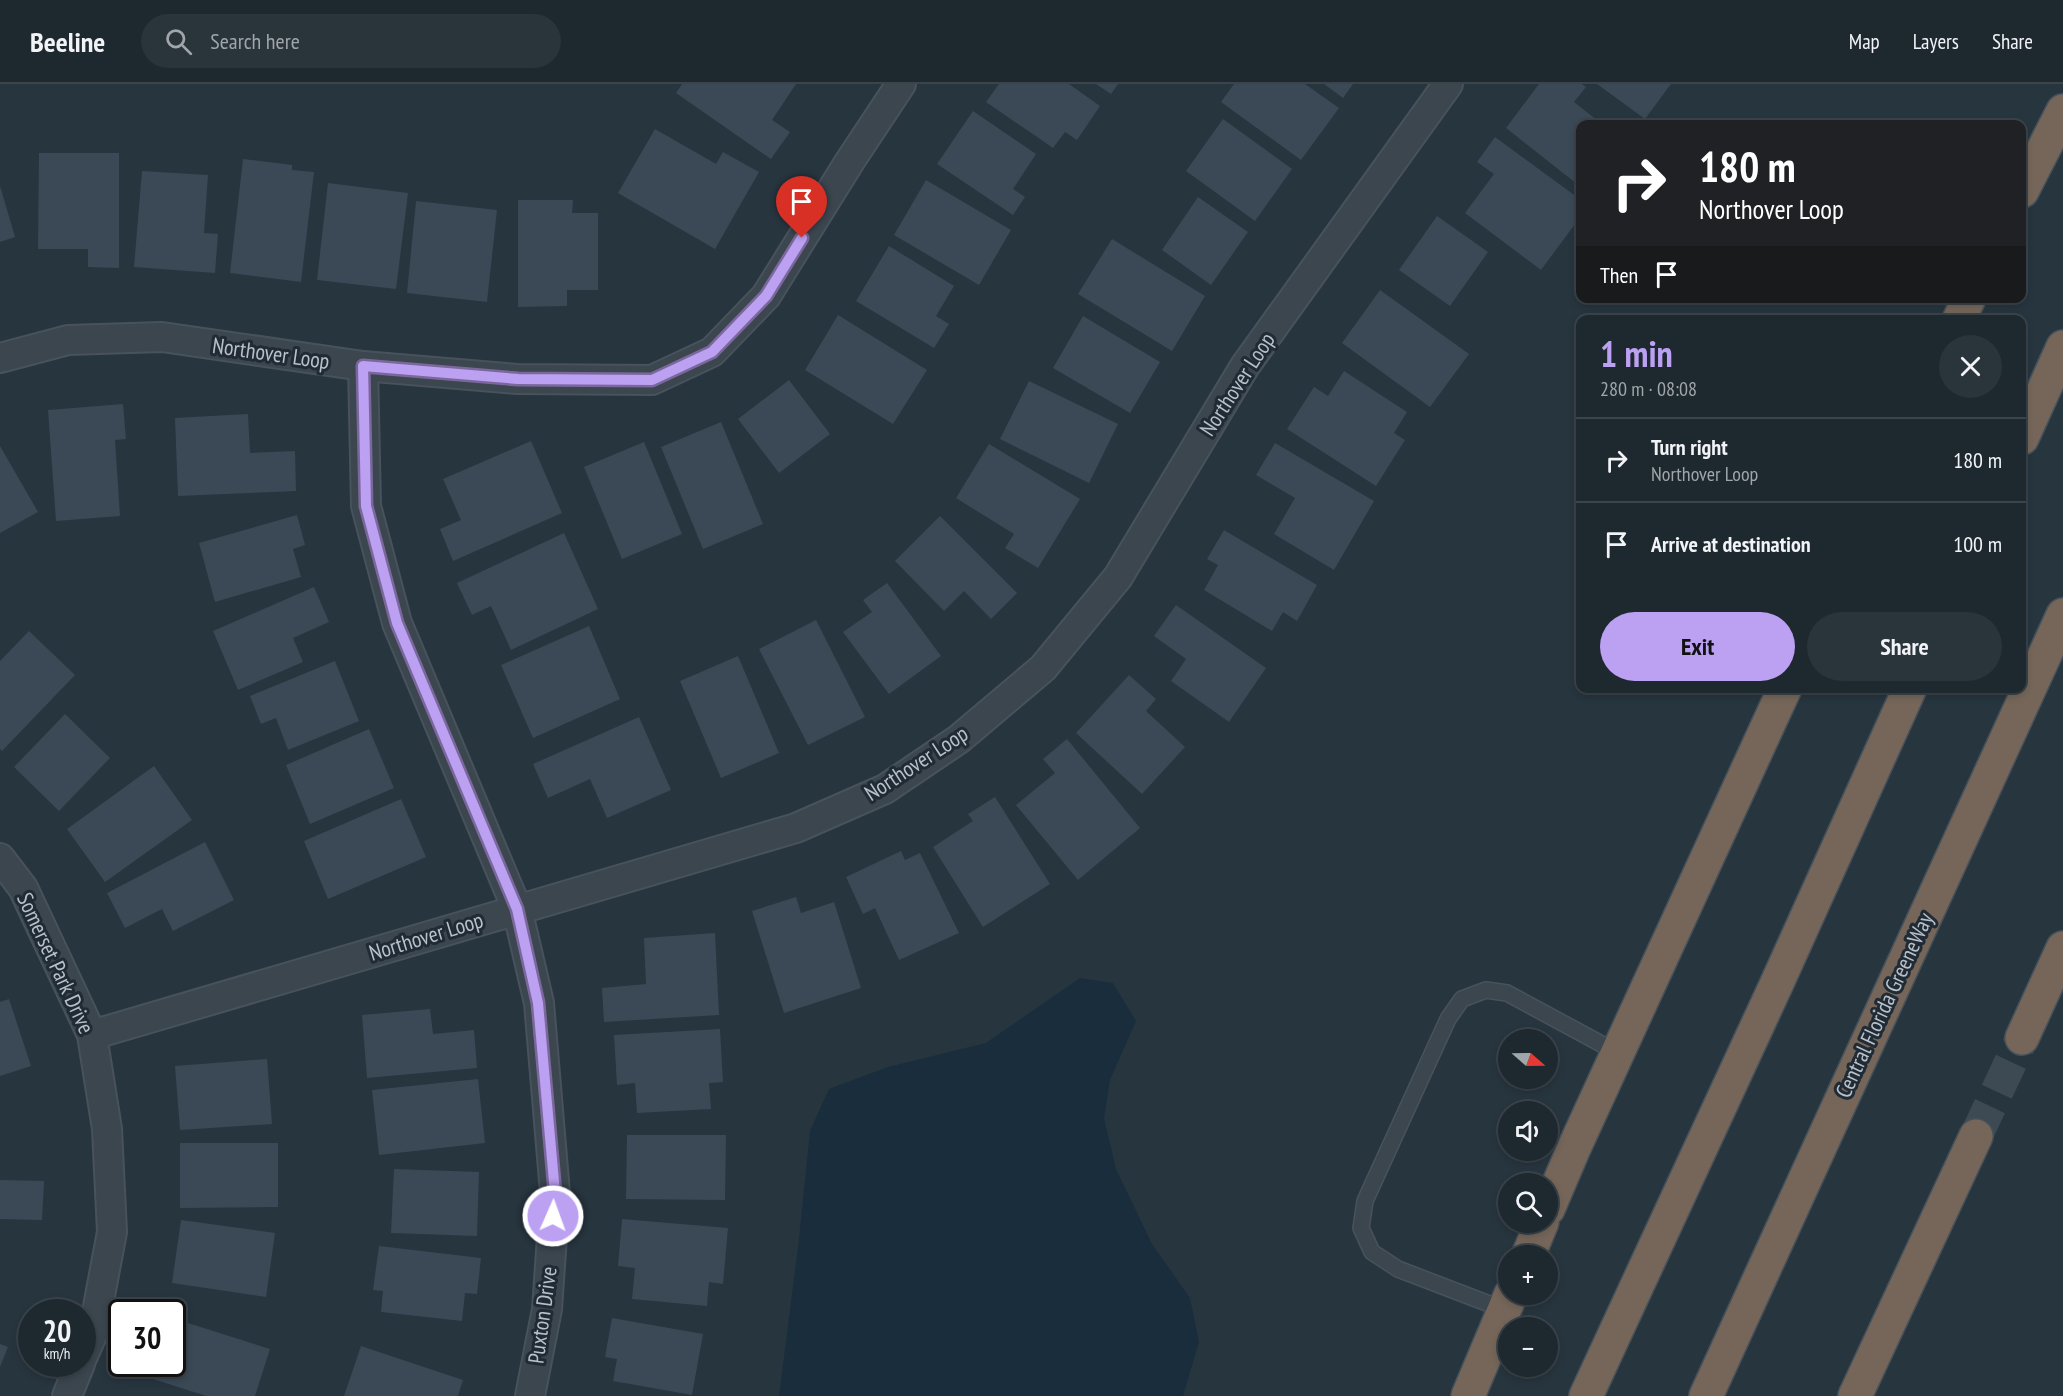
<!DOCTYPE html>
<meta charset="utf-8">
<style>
body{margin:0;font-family:"PT Sans Narrow",sans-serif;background:#2a343b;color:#f1f3f6;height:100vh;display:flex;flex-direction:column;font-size:22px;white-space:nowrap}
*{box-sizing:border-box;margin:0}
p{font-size:20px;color:#a0a6aa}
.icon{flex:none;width:33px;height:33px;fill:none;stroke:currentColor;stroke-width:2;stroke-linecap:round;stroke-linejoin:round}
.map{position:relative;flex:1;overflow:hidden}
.sheet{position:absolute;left:1576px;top:231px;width:450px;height:378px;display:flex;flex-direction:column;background:#1d282f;border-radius:12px;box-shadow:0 3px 9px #0003,0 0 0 2px #3b444b}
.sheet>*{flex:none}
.banner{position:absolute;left:1576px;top:36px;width:450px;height:183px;border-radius:12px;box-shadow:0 3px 9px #0003,0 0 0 2px #3b444b;background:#202124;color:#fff;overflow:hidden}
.needle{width:39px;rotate:110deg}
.tools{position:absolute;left:1498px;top:945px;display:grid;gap:12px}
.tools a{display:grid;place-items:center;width:60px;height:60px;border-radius:50%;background:#1d282f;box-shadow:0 3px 9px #0003,0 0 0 2px #3b444b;font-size:30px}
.speed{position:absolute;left:18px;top:1215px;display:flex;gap:12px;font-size:30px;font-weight:700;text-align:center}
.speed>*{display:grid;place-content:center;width:78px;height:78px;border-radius:50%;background:#1d282f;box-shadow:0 3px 9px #0003,0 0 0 2px #3b444b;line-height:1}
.speed small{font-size:15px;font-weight:400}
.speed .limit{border:3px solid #111;border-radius:9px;background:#fff;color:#111}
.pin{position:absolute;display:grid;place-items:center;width:51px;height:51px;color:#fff;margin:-62px -26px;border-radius:50% 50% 50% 0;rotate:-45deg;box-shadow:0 0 6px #0007}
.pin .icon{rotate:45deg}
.me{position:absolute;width:66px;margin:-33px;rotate:2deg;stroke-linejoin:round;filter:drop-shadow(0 0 4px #0008)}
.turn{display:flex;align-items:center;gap:21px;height:126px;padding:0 24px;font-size:27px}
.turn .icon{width:78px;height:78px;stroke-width:2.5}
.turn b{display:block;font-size:42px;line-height:51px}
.then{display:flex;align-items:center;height:57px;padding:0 24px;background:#0003;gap:12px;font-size:22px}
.round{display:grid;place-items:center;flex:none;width:63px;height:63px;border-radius:32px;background:#2a343b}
.headline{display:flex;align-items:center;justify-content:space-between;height:102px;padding:0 24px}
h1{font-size:36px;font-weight:800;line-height:45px;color:#bca0f2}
.action{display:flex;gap:12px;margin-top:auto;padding:12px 24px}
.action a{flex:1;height:69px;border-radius:36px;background:#bca0f2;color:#111;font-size:24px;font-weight:800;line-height:69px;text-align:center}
.action a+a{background:#2a343b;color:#f1f3f6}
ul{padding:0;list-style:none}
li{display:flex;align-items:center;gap:18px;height:84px;padding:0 24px;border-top:2px solid #3b444b}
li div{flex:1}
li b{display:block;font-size:22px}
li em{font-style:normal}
header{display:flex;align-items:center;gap:36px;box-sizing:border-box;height:84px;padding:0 30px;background:#1d282f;border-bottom:2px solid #3b444b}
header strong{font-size:28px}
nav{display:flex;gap:33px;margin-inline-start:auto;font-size:21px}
.search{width:420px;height:54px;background:#2a343b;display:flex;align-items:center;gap:15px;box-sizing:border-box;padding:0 21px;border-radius:33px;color:#a0a6aa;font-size:22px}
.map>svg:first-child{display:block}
.water{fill:#1a2d3d}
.building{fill:#3a4955}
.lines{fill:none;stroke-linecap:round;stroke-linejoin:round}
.motorway-tunnel{stroke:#3d4a54;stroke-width:33;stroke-dasharray:33 16;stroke-linecap:butt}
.service-casing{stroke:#48525c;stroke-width:18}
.minor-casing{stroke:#48525c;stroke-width:32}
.motorway-casing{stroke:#46515a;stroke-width:36}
.service{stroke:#3b464f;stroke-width:15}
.minor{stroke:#3b464f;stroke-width:28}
.motorway{stroke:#756659;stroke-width:33}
.route-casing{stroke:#7a689d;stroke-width:15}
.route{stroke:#bca0f2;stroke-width:10}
.labels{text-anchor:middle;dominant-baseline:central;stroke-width:6;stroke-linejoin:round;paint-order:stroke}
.street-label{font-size:22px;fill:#b8c1ca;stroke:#202b35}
</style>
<header>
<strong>Beeline</strong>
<div class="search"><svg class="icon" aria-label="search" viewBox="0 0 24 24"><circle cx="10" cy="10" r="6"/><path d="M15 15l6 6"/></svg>Search here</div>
<nav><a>Map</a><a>Layers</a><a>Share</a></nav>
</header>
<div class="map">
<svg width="2063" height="1312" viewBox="0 0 2063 1312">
<rect width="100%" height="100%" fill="#27353f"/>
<!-- water -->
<path class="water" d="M1080 894 1113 899 1136 937 1110 996 1104 1034 1116 1085 1152 1160 1190 1214 1199 1258 1183 1312H779L798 1164 810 1047 829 1005 888 983 986 959Z"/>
<!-- building -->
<path class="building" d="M682 0H796L772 36 790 48 771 75 676 9Z
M999 0H1069L1100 22 1077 56 1065 48 1053 64 986 18Z
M1096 0H1118L1111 10Z
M1234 0H1305L1339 24 1301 76 1221 18Z
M1324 0H1353L1343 14Z
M1539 0H1582L1586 3 1574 18 1602 40H1581V95L1577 100 1506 44Z
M1597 0H1671L1645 35Z
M973 27 1036 70 1013 105 1025 113 1013 131 937 80Z
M1223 35 1292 85 1255 137 1186 87Z
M655 45 716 80 723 68 759 88 715 165 618 109Z
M1495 53 1581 116V132L1541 186 1465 129 1494 90 1477 78Z
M39 69H119V184L88 183V165H38Z
M243 75 292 81V86L314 88 301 198 230 189Z
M142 87 208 91 204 149 218 150 215 189 134 183Z
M926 96 1011 146 979 201 894 151Z
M328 99 408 109 396 205 317 196Z
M0 102 15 153 0 158Z
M1198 113 1248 148 1211 201 1162 166Z
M518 116H573L572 129H598V206H567V222L518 223Z
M416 117 497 126 487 218 407 209Z
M1437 132 1488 168 1450 222 1399 186Z
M1112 155 1205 212 1172 267 1078 210Z
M889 162 954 202 936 232 949 240 934 264 856 217Z
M1380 206 1469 270 1430 323 1342 259Z
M838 231 927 286 893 340 805 286Z
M1083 232 1160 278 1130 329 1053 284Z
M1344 287 1407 328 1394 349 1405 356 1376 402 1287 345 1314 303 1328 312Z
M789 296 830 350 779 389 738 335Z
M1029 297 1118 340 1089 399 1000 355Z
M123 320 126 355 115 356 120 432 56 437 48 326Z
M248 330 250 369 295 367 296 407 178 412 175 334Z
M721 338 763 440 703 465 661 363Z
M531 357 562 429 453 477 440 445 461 436 443 395Z
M644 358 682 450 622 475 584 383Z
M1275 359 1374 417 1334 486 1274 450 1295 414 1256 391Z
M989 360 1080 415 1038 484 1005 464 1014 450 956 414Z
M0 362 38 428 0 449Z
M297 431 305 461 293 465 301 493 215 518 199 459Z
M940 432 1017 509 991 535 964 507 944 527 895 477Z
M1224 446 1317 501 1297 537 1283 528 1272 547 1204 506 1218 481 1207 475Z
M564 449 598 525 511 566 491 522 472 531 457 499Z
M887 499 941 572 889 610 843 548 872 528 863 516Z
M314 503 329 538 293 554 303 578 238 606 213 547Z
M1176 521 1266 584 1229 638 1171 597 1186 575 1154 552Z
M816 536 865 633 808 661 759 565Z
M589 542 620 615 533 654 501 581Z
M29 547 75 591 2 667 0 665V577Z
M738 572 779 669 721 694 680 597Z
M335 577 359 637 288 666 276 634 261 640 250 612Z
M1129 591 1156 615 1146 627 1185 663 1142 710 1076 649Z
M65 630 110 674 59 727 14 683Z
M639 633 671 706 607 734 590 695 548 714 533 680Z
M369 645 394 704 310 740 286 681Z
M1067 655 1140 744 1078 796 1016 721 1055 689 1043 675Z
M154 682 192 736 105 798 67 745Z
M995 713 1050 800 983 843 933 763 973 737 968 730Z
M401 715 426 773 328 815 304 757Z
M205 758 234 816 173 847 162 825 125 844 107 809Z
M901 767 905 776 920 769 959 849 899 876 875 824 863 830 846 793Z
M796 813 801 829 834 818 861 904 784 929 752 827Z
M715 849 719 931 604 938 602 904 646 900 644 854Z
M9 915 31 982 0 992V918Z
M430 925 433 950 474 946 477 984 367 994 362 931Z
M720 945 723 998 709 999 711 1025 637 1029 635 999 617 1001 614 951Z
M267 975 272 1040 180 1046 175 982Z
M478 995 485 1059 379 1071 372 1006Z
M627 1051H726L725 1116 626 1115Z
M180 1059H278V1123L180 1124Z
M394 1085 479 1088 477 1152 391 1149Z
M0 1096 44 1097 42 1136 0 1135Z
M622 1135 728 1144 723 1200 709 1198 707 1222 632 1215 635 1184 618 1182Z
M181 1136 275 1149 266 1213 172 1199Z
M379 1162 481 1174 477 1210 465 1209 462 1237 381 1228 383 1207 373 1206Z
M172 1234 270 1265 255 1312H206L147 1293 151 1280H172Z
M612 1234 703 1250 692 1311 613 1297 617 1275 605 1273Z
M0 1260 8 1263 0 1283Z
M361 1262 463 1296 458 1312H344Z"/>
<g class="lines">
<!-- motorway-tunnel -->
<path class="motorway-tunnel" d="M1976 1052 2022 954"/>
<!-- service casing -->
<g class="service-casing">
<path id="service" d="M1505 1226 1398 1185 1372 1168 1361 1144 1365 1117 1448 935 1462 915 1486 906 1507 909 1618 969"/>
</g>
<!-- minor casing -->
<g class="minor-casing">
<path id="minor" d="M0 274 68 256 162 253 363 282 517 295 652 296 712 268 766 212 850 77 901 0
M363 282 366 422 397 539 517 825 539 919 555 1109 547 1225 530 1312
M0 774 23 804 92 951 107 1045 112 1148 93 1249 82 1274
M92 951 796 744 885 705 959 655 1043 584 1118 493 1245 282 1448 0
M67 1312 80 1280"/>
</g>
<!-- motorway casing -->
<g class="motorway-casing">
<path id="motorway" d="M2022 107 2063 27
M1959 236 1969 214
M2022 354 2063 263
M2022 954 2063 864
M1548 1125 1574 1064 1785 604
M1528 1172 1542 1138
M1468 1312 1511 1210
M1586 1312 1777 899 1910 604
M1706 1312 2063 531
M1855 1312 1976 1052"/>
</g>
<!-- service -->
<use href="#service" class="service"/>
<!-- minor -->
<use href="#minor" class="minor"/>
<!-- motorway -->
<use href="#motorway" class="motorway"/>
</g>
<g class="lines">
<!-- route casing -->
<g class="route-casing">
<path id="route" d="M553 1132 555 1109 538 919 517 825 397 539 366 422 363 282 518 295 652 296 712 268 766 212 802 154"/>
</g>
<!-- route -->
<use href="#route" class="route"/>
</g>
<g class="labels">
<!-- street labels -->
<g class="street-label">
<text transform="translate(271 269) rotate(8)">Northover Loop</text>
<text transform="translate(1237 300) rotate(-57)">Northover Loop</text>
<text transform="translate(916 679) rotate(-33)">Northover Loop</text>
<text transform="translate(426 852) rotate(-17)">Northover Loop</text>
<text transform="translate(56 879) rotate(65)">Somerset Park Drive</text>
<text transform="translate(1884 921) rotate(-65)">Central Florida GreeneWay</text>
<text transform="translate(542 1231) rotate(-82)">Puxton Drive</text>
</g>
</g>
</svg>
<div class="tools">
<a><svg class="needle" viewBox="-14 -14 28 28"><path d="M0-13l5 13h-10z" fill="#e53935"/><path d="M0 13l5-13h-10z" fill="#a0a6aa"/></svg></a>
<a><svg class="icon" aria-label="sound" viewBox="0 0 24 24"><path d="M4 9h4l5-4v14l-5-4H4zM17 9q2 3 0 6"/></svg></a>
<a><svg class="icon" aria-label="search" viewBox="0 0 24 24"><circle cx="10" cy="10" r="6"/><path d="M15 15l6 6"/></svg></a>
<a>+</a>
<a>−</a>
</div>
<div class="speed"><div>20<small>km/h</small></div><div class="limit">30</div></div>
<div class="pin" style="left:802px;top:154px;background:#d93025"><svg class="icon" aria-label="arrive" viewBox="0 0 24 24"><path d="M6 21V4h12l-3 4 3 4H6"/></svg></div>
<svg class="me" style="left:553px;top:1132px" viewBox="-20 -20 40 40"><circle r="17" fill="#bca0f2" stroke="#fff" stroke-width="3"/><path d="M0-11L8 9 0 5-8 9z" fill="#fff"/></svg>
<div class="banner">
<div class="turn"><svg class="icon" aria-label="right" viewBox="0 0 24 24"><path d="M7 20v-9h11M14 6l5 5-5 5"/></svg><div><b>180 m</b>Northover Loop</div></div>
<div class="then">Then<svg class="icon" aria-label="arrive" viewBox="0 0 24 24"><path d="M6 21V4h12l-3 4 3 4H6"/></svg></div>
</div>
<section class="sheet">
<div class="headline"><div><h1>1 min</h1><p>280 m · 08:08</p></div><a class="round"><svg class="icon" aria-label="close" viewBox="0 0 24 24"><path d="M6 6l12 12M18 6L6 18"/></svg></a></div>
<ul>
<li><svg class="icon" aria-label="right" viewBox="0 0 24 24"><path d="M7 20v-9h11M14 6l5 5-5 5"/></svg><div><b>Turn right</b><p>Northover Loop</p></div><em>180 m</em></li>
<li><svg class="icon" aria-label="arrive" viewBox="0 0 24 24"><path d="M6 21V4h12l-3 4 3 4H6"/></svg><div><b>Arrive at destination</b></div><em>100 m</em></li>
</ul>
<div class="action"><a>Exit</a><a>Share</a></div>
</section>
</div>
